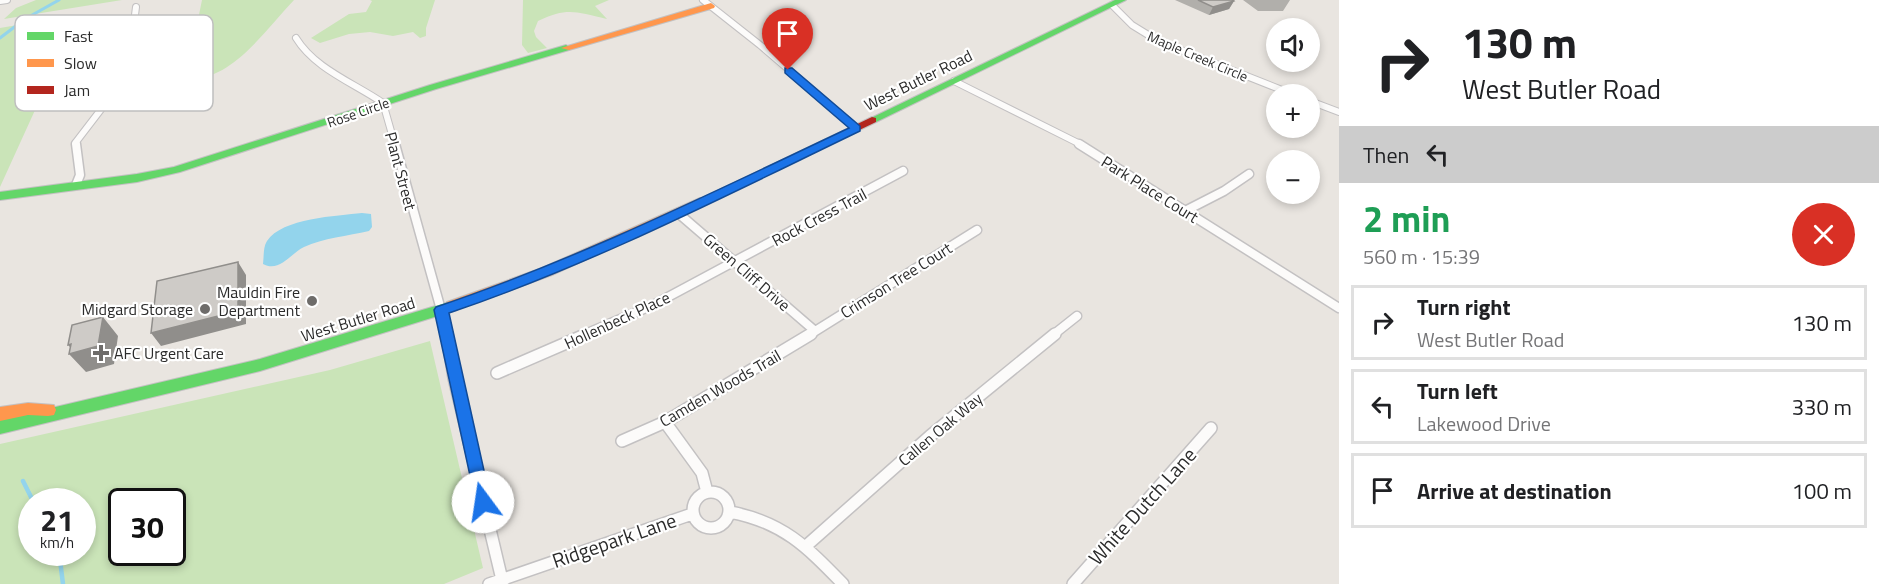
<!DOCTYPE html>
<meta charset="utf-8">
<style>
body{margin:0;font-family:"Titillium Web",sans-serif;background:#f6f6f6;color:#202124;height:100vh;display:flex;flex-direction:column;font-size:22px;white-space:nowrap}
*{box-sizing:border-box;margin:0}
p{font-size:20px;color:#757577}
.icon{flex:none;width:33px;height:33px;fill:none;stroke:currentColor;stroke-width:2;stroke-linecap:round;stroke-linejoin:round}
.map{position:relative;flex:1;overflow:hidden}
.side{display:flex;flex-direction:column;background:#fff;width:540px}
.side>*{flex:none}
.hud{background:#fff;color:#202124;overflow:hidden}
.fabs{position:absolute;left:1266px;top:18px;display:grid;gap:12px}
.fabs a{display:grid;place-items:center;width:54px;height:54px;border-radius:50%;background:#fff;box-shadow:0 3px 9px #0003;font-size:30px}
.speed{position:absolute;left:18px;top:488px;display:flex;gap:12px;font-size:30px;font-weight:700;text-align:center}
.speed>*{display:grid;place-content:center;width:78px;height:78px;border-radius:50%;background:#fff;box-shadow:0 3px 9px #0003;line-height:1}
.speed small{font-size:15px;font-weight:400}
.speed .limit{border:3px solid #111;border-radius:9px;background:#fff;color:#111}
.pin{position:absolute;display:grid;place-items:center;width:51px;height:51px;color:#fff;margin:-62px -26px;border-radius:50% 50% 50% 0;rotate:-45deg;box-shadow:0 0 6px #0007}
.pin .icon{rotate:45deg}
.me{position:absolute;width:66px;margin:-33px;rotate:346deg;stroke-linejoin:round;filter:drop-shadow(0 0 4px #0008)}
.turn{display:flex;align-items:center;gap:21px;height:126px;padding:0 24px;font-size:27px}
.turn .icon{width:78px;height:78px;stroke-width:2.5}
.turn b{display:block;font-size:42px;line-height:51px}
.then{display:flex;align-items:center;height:57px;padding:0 24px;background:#0003;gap:12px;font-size:22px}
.round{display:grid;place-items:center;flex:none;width:63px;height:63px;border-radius:32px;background:#f6f6f6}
.headline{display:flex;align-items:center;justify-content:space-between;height:102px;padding:0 24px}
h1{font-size:36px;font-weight:700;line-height:45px;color:#1e9e55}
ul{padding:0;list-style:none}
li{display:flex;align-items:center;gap:18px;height:75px;margin:0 12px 9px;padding:0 12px;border:3px solid #e0e0e0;border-radius:0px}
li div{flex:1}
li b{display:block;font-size:22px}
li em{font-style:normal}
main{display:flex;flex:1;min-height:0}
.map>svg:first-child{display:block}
.green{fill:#cae4b8;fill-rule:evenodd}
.water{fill:#93d4ec}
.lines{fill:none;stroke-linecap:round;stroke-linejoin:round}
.stream-far1{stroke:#93d4ec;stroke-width:3}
.stream{stroke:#93d4ec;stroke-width:4.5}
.street-far2-casing{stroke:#c3c1c2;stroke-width:8}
.street-far1-casing{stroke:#c3c1c2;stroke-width:11}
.street-casing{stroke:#c3c1c2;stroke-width:14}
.fast-casing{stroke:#c3c1c2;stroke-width:2}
.slow-casing{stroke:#c3c1c2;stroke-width:2}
.jam-casing{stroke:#c3c1c2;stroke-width:2}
.street-far2{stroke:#fcfbfa;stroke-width:6}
.street-far1{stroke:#fcfbfa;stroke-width:8}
.street{stroke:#fcfbfa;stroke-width:11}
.fast{fill:#63d668;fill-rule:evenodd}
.slow{fill:#ff974d;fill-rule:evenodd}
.jam{fill:#b3261e;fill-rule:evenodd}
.wall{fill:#b1afab}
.shaded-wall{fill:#908e8b}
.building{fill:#cecbc7;stroke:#908e8b;stroke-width:1.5}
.route{fill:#1a73e8;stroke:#114b97;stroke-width:1.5}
.poi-dot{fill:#6e6c6a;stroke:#fff;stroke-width:2}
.labels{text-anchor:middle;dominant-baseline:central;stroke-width:4.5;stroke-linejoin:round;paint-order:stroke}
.far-street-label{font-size:14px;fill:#2b2b2b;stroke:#fff}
.street-label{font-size:16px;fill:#2b2b2b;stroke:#fff}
.poi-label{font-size:16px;fill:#2b2b2b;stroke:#fff;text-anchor:end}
.near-street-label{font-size:20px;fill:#2b2b2b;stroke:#fff}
.key{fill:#fff;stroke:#bfbfbf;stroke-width:1.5}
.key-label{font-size:16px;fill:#2b2b2b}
</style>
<main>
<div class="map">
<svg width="1339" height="584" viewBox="0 0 1339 584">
<rect width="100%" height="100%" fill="#e9e5e0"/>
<!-- green -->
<path class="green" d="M36 0H122L4 19 16 8Z
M202 0H294C264 31 236 76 191 80L190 59Z
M370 0H435L426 28V36L420 38 413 32 393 36 370 32 349 34 320 43 311 38 349 14 366 12 372 1Z
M523 0H609L595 6 607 19C575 12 568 7 538 21L534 31 536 37 547 48 528 53 522 45Z
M76 15 56 75 41 97 0 187V28Z
M430 341 483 568 444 584H0V444L330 370ZM32 501H82V552H32ZM122 501H172V552H122Z"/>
<!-- water -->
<path class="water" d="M362 213 371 214 372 227 369 231C348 236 323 238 304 247 290 254 279 273 263 264 264 256 263 247 267 241 282 218 337 216 362 213Z"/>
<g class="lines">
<!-- stream-far1 -->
<path class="stream-far1" d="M0 38 25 19 59 0"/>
<!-- stream -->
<path class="stream" d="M23 481 33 501
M59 552 63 584"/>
<!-- street-far2 casing -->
<g class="street-far2-casing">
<path id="street-far2" d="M703 0 760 45 857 128
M0 1 7 0
M1112 5 1132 25 1158 41 1292 94
M296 38C315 69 354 83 383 103L395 145
M954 81 1082 145
M1310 101 1339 112
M76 145V142L109 99 134 23 136 7"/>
</g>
<!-- street-far1 casing -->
<g class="street-far1-casing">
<path id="street-far1" d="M395 144 448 335
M1079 144 1339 308
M76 185 80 175 76 144
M1185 211 1224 191 1249 174
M678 213 815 331
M583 335 653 305 903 171
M809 335 977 230
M1053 335 1077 316"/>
</g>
<!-- street casing -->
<g class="street-casing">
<path id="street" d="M447 334 454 378 503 584
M497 373 587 334
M665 422 702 473 707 492
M622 441 665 422 811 334
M693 510a18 18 0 1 1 36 0a18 18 0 1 1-36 0Z
M730 512C783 522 807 547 843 584
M806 546 930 436 1055 334
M489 584 692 514
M1073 584 1211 428"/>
</g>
<!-- fast casing -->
<g class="fast-casing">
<path id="fast" d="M1115 0H1126L876 122H868L867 120Z
M566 45 571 48 569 50 436 89 180 172 137 182 0 200V192L137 174 174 167 430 85Z
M452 301 457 302 459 306 457 310 260 371 0 434V420L260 359Z"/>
</g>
<!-- slow casing -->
<g class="slow-casing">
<path id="slow" d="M711 3 715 6 714 8 569 50 561 48Z
M700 198 704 199 706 202 704 205 552 275 452 311 445 306 447 302 542 268Z
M28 403 54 405 56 410 54 415 48 416 28 415 0 421V407Z"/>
</g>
<!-- jam casing -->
<g class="jam-casing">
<path id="jam" d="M872 117 876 118V122L704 205 700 206 694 202Z"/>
</g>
<!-- street-far2 -->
<use href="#street-far2" class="street-far2"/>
<!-- street-far1 -->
<use href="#street-far1" class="street-far1"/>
<!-- street -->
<use href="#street" class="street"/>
<!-- fast -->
<use href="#fast" class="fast"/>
<!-- slow -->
<use href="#slow" class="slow"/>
<!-- jam -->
<use href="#jam" class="jam"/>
</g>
<!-- wall -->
<path class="wall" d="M1175 0H1233L1234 1 1229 9 1209 15Z
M1243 0H1290L1283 11H1258Z"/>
<!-- shaded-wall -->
<path class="shaded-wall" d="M1234 1 1229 9 1209 15 1213 7Z
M238 262 246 275V324L161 346 151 333Z
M103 317 118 336 114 364 86 372 69 354 75 352 68 345Z"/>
<!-- building -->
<path class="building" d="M1198 0H1233L1234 1 1213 7Z
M238 262V311L151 333 157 281Z
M103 317 98 346 69 354 71 344 68 345 72 325Z"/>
<!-- route -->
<path class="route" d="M785 68H792L860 126V131C725 196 591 265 449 313L491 502 489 508 483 510 477 508 434 310 436 307C579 259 713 192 849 128L785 73Z"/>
<!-- markers -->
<g class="poi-dot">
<circle cx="312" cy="301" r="6"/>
<circle cx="205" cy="309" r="6"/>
<path d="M98 344h6v6h6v6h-6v6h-6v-6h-6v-6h6z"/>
</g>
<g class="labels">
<!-- far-street labels -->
<g class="far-street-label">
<text transform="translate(1198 56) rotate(23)">Maple Creek Circle</text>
<text transform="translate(358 112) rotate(-19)">Rose Circle</text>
</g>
<!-- street labels -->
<g class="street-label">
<text transform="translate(918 80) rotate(-26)">West Butler Road</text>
<text transform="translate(401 171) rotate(75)">Plant Street</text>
<text transform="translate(1150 189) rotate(32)">Park Place Court</text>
<text transform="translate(819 217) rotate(-28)">Rock Cress Trail</text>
<text transform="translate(747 272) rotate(41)">Green Cliff Drive</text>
<text transform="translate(896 280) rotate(-32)">Crimson Tree Court</text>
<text transform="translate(358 319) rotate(-17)">West Butler Road</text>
<text transform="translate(617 320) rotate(-25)">Hollenbeck Place</text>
<text transform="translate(720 388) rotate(-30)">Camden Woods Trail</text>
<text transform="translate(940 429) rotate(-40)">Callen Oak Way</text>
</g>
<!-- poi labels -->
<g class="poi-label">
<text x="300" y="292">Mauldin Fire<tspan x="300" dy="18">Department</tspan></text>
<text x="193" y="309">Midgard Storage</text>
<text x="114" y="353" text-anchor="start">AFC Urgent Care</text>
</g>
<!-- near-street labels -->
<g class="near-street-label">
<text transform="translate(1142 506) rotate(-48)">White Dutch Lane</text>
<text transform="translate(614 540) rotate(-19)">Ridgepark Lane</text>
</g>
</g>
<!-- legend -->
<rect x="15" y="15" width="198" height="96" rx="9" class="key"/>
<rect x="27" y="32" width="27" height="8" fill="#63d668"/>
<rect x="27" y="59" width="27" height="8" fill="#ff974d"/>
<rect x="27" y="86" width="27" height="8" fill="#b3261e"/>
<g class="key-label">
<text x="64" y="42">Fast</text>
<text x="64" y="69">Slow</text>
<text x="64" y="96">Jam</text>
</g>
</svg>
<div class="fabs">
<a><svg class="icon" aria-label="sound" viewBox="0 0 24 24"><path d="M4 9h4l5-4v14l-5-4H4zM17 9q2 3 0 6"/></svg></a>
<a>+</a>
<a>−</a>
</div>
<div class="speed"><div>21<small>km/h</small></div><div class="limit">30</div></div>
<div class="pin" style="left:788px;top:70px;background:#d93025"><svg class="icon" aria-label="arrive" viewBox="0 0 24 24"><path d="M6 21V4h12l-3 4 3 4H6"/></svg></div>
<svg class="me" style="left:483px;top:502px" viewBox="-20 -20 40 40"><circle r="19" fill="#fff"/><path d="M0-13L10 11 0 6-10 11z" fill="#1a73e8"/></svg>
</div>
<section class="side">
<div class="hud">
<div class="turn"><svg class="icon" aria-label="right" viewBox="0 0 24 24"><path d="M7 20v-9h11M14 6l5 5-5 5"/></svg><div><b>130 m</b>West Butler Road</div></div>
<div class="then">Then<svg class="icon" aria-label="left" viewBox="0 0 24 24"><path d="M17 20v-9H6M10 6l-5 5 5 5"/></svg></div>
</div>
<div class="headline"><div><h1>2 min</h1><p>560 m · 15:39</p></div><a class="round" style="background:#d93025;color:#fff"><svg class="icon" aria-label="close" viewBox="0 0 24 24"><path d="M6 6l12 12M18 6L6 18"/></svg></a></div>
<ul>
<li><svg class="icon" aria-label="right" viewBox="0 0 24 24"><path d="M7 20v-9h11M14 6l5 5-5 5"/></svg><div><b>Turn right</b><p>West Butler Road</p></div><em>130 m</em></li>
<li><svg class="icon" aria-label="left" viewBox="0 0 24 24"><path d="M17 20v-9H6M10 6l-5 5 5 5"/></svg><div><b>Turn left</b><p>Lakewood Drive</p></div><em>330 m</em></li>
<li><svg class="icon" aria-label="arrive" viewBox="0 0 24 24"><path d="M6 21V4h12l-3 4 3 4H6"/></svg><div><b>Arrive at destination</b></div><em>100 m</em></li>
</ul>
</section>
</main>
